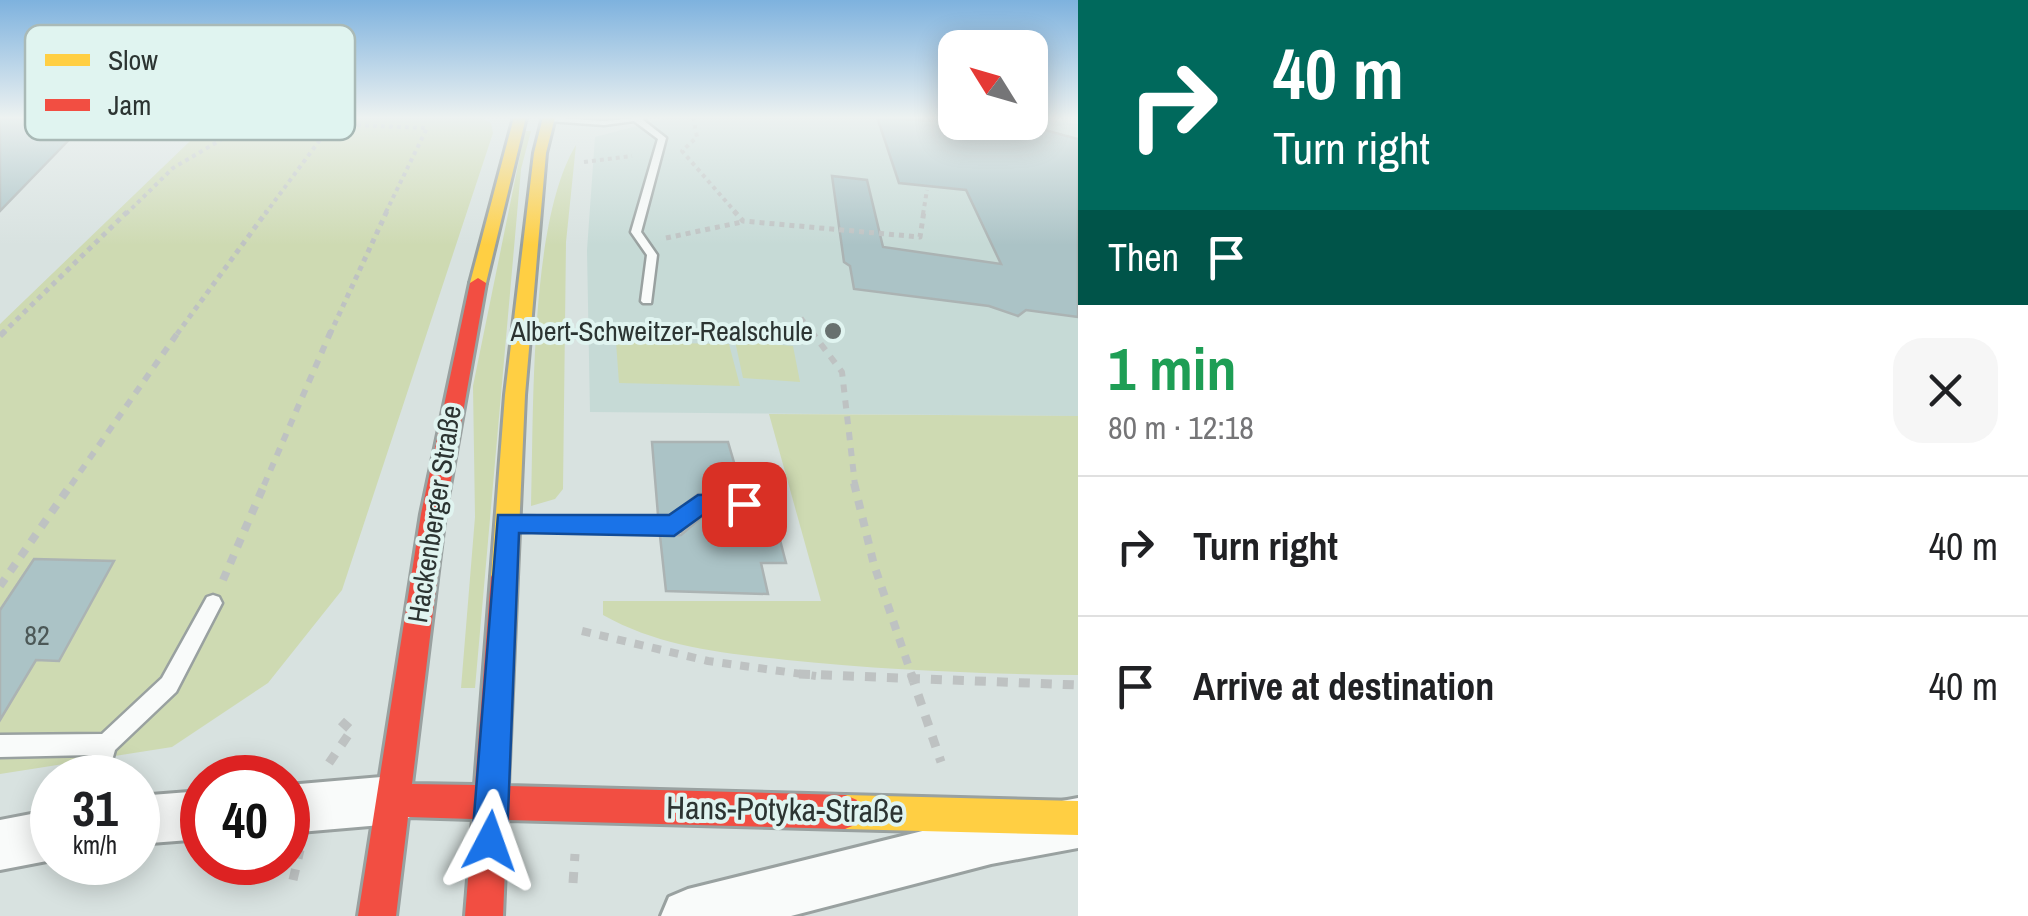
<!DOCTYPE html>
<meta charset="utf-8">
<style>
body{margin:0;font-family:"Archivo Narrow",sans-serif;background:#f6f6f6;color:#202124;height:100vh;display:flex;flex-direction:column;font-size:38px;white-space:nowrap}
*{box-sizing:border-box;margin:0}
p{font-size:32px;color:#757577}
.icon{flex:none;width:55px;height:55px;fill:none;stroke:currentColor;stroke-width:2;stroke-linecap:round;stroke-linejoin:round}
.map{position:relative;flex:1;overflow:hidden}
.sheet{display:flex;flex-direction:column;background:#fff;width:950px}
.sheet>*{flex:none}
.top-card{background:#00695c;color:#fff;overflow:hidden}
.needle{width:65px;rotate:307deg}
.tools{position:absolute;left:938px;top:30px;display:grid;gap:20px}
.tools a{display:grid;place-items:center;width:110px;height:110px;border-radius:20px;background:#fff;box-shadow:0 5px 25px #0003;font-size:50px}
.speed{position:absolute;left:30px;top:755px;display:flex;gap:20px;font-size:50px;font-weight:700;text-align:center}
.speed>*{display:grid;place-content:center;width:130px;height:130px;border-radius:50%;background:#fff;box-shadow:0 5px 25px #0003;line-height:1}
.speed small{font-size:25px;font-weight:400}
.speed .limit{border:15px solid #d22;background:#fff;color:#111}
.pin{position:absolute;display:grid;place-items:center;width:85px;height:85px;color:#fff;margin:-42px;border-radius:20px;box-shadow:0 5px 15px #0006}
.me{position:absolute;width:110px;margin:-55px;rotate:4deg;stroke-linejoin:round;filter:drop-shadow(0 0 8px #0008)}
.turn{display:flex;align-items:center;gap:35px;height:210px;padding:0 30px;font-size:45px}
.turn .icon{width:130px;height:130px;stroke-width:2.5}
.turn b{display:block;font-size:70px;line-height:85px}
.then{display:flex;align-items:center;height:95px;padding:0 30px;background:#0003;gap:20px;font-size:38px}
.round{display:grid;place-items:center;flex:none;width:105px;height:105px;border-radius:30px;background:#f6f6f6}
.head{display:flex;align-items:center;justify-content:space-between;height:170px;padding:0 30px}
h1{font-size:60px;font-weight:700;line-height:75px;color:#1e9e55}
ul{padding:0;list-style:none}
li{display:flex;align-items:center;gap:30px;height:140px;padding:0 30px;border-top:2px solid #e0e0e0}
li div{flex:1}
li b{display:block;font-size:38px}
li em{font-style:normal}
main{display:flex;flex:1;min-height:0}
.map>svg:first-child{display:block}
.built{fill:#c6dad6}
.green{fill:#cedab2}
.building{fill:#abc3c6;stroke:#abb3b3;stroke-width:2.5}
.lines{fill:none;stroke-linecap:round;stroke-linejoin:round}
.lane-casing{stroke:#99a1a0;stroke-width:5}
.street-casing{stroke:#99a1a0;stroke-width:6}
.slow-casing{stroke:#99a1a0;stroke-width:6}
.jam-casing{stroke:#99a1a0;stroke-width:6}
.path-far4{stroke:#bec2c2;stroke-width:4;stroke-dasharray:4 4;stroke-linecap:butt}
.path-far3{stroke:#bec2c2;stroke-width:5;stroke-dasharray:5 5;stroke-linecap:butt}
.path-far2{stroke:#bec2c2;stroke-width:6;stroke-dasharray:8 8;stroke-linecap:butt}
.path-far1{stroke:#bec2c2;stroke-width:8;stroke-dasharray:9 9;stroke-linecap:butt}
.path{stroke:#bec2c2;stroke-width:9;stroke-dasharray:11 11;stroke-linecap:butt}
.lane{fill:#f9fbfa;fill-rule:evenodd}
.street{fill:#f9fbfa;fill-rule:evenodd}
.slow{fill:#ffcf43;fill-rule:evenodd}
.jam{fill:#f24e42;fill-rule:evenodd}
.route{fill:#1a73e8;stroke:#114b97;stroke-width:2.5}
.poi-dot{fill:#68716f;stroke:#e0f4f0;stroke-width:4}
.labels{text-anchor:middle;dominant-baseline:central;stroke-width:8;stroke-linejoin:round;paint-order:stroke}
.poi-label{font-size:28px;fill:#2c3432;stroke:#e0f4f0;text-anchor:end}
.street-label{font-size:28px;fill:#2c3432;stroke:#e0f4f0}
.near-number-label{font-size:28px;fill:#4c5857}
.near-street-label{font-size:32px;fill:#2c3432;stroke:#e0f4f0}
.key{fill:#e0f4f0;stroke:#aabab7;stroke-width:2.5}
.key-label{font-size:28px;fill:#2c3432}
</style>
<main>
<div class="map">
<svg width="1078" height="916" viewBox="0 0 1078 916">
<rect width="100%" height="100%" fill="#d8e2e0"/>
<!-- built -->
<path class="built" d="M671 117H955V122H1030V118L1078 124V416L590 412 587 250 595 137Z"/>
<!-- green -->
<path class="green" d="M215 117H479L491 123 493 133 342 590 268 683 172 747 0 774V324Z
M525 131H531L521 169 475 688H461L475 517 473 386Z
M576 145 566 242 563 489 555 499 531 506C534 412 529 222 576 145Z
M735 341 793 346 800 382 743 378Z
M616 342 729 344 740 386 619 383Z
M769 414 1078 416V675C980 674 884 670 787 660 722 653 660 647 603 615V601H821Z"/>
<!-- building -->
<path class="building" d="M0 117H91L0 211Z
M877 117 1041 129 1078 139V317L1026 310 1018 316 989 306 854 289 850 266 844 262 832 176 867 180 883 247 1001 264 966 190 899 183Z
M652 442H728L743 493 698 494 670 515H658Z
M749 513 752 520 775 521 786 563H761L768 594 666 591 660 536 681 535 704 515Z
M34 559 114 561 59 661 36 660 0 720V610Z"/>
<g class="lines">
<!-- lane casing -->
<g class="lane-casing">
<path id="lane" d="M547 117 604 121 646 117 643 120 666 138 641 232 657 255 651 303H643L641 301 647 255 631 232 658 139 634 121 604 125 549 121 545 119Z
M744 497 750 499 752 504 750 509 702 511 680 531 674 533 511 530 505 528 503 523 505 518 511 516 671 519 698 498Z
M213 595 219 597 222 603 176 692 115 750 107 778H85L92 755 0 757V735L102 734 162 678 207 597Z"/>
</g>
<!-- street casing -->
<g class="street-casing">
<path id="street" d="M393 776 410 783 417 800 410 817 393 824 288 833V785Z
M202 791V839L138 844V796Z
M1078 798V848L991 864 791 916H661L669 897 688 889 991 814Z
M52 810V860L0 870V820Z"/>
</g>
<!-- slow casing -->
<g class="slow-casing">
<path id="slow" d="M514 117H526L486 283 478 288 470 283Z
M543 117H555L546 153 525 395 517 577 513 585 504 589 495 585 491 577 505 395 534 153Z
M845 795 1078 801V835L845 829 833 824 828 812 833 800Z"/>
</g>
<!-- jam casing -->
<g class="jam-casing">
<path id="jam" d="M478 278 486 283 445 514 412 784 475 785 491 577 495 569 504 565 513 569 517 577 508 786 845 795 857 800 862 812 857 824 845 829 507 820 503 916H465L473 819 408 817 396 916H358L421 514 470 283Z"/>
</g>
<!-- path-far4 -->
<path class="path-far4" d="M693 117 697 137 682 151 737 214
M229 120 427 128 385 214
M584 162 632 156
M126 214 173 168 253 121
M265 214 331 125
M923 214 927 190"/>
<!-- path-far3 -->
<path class="path-far3" d="M734 211 743 221 920 237 924 211
M666 238 742 222
M801 318 813 334
M2 334 128 211
M177 334 267 211
M330 334 387 211"/>
<!-- path-far2 -->
<path class="path-far2" d="M811 331 842 372 855 485
M0 336 5 331
M71 485 179 331
M264 485 331 331"/>
<!-- path-far1 -->
<path class="path-far1" d="M854 483 874 565 912 676
M223 580 265 483
M0 586 72 483
M582 631 708 661 816 676"/>
<!-- path -->
<path class="path" d="M799 674 1078 685
M911 674 941 762
M341 721 351 730
M329 763 353 728
M293 880 300 850
M573 883 575 854"/>
<!-- lane -->
<use href="#lane" class="lane"/>
<!-- street -->
<use href="#street" class="street"/>
<!-- slow -->
<use href="#slow" class="slow"/>
<!-- jam -->
<use href="#jam" class="jam"/>
</g>
<!-- sky -->
<linearGradient id="sky" x2="0" y2="1"><stop stop-color="#7eb2de"/><stop offset="0.48" stop-color="#edf2f1"/><stop offset="1" stop-color="#edf2f1" stop-opacity="0"/></linearGradient>
<rect width="1078" height="245" fill="url(#sky)"/>
<!-- route -->
<path class="route" d="M744 494 753 497 756 504 753 511 703 515 674 536 519 533 507 841 502 853 490 859 477 853 472 841 498 515H669L698 495Z"/>
<!-- markers -->
<circle class="poi-dot" cx="833" cy="331" r="10"/>
<g class="labels">
<!-- poi labels -->
<g class="poi-label">
<text x="813" y="331">Albert-Schweitzer-Realschule</text>
</g>
<!-- street labels -->
<g class="street-label">
<text transform="translate(434 514) rotate(-81)">Hackenberger Straße</text>
</g>
<!-- near-number labels -->
<g class="near-number-label">
<text x="37" y="635">82</text>
</g>
<!-- near-street labels -->
<g class="near-street-label">
<text transform="translate(785 809) rotate(1)">Hans-Potyka-Straße</text>
</g>
</g>
<!-- legend -->
<rect x="25" y="25" width="330" height="115" rx="15" class="key"/>
<rect x="45" y="54" width="45" height="12" fill="#ffcf43"/>
<rect x="45" y="99" width="45" height="12" fill="#f24e42"/>
<g class="key-label">
<text x="108" y="70">Slow</text>
<text x="108" y="115">Jam</text>
</g>
</svg>
<div class="tools">
<a><svg class="needle" viewBox="-14 -14 28 28"><path d="M0-13l5 13h-10z" fill="#e53935"/><path d="M0 13l5-13h-10z" fill="#757577"/></svg></a>
</div>
<div class="speed"><div>31<small>km/h</small></div><div class="limit">40</div></div>
<div class="pin" style="left:744px;top:504px;background:#d93025"><svg class="icon" aria-label="arrive" viewBox="0 0 24 24"><path d="M6 21V4h12l-3 4 3 4H6"/></svg></div>
<svg class="me" style="left:490px;top:841px" viewBox="-20 -20 40 40"><path d="M0-17L14 15 0 8-14 15z" fill="#1a73e8" stroke="#fff" stroke-width="4"/></svg>
</div>
<section class="sheet">
<div class="top-card">
<div class="turn"><svg class="icon" aria-label="right" viewBox="0 0 24 24"><path d="M7 20v-9h11M14 6l5 5-5 5"/></svg><div><b>40 m</b>Turn right</div></div>
<div class="then">Then<svg class="icon" aria-label="arrive" viewBox="0 0 24 24"><path d="M6 21V4h12l-3 4 3 4H6"/></svg></div>
</div>
<div class="head"><div><h1>1 min</h1><p>80 m · 12:18</p></div><a class="round"><svg class="icon" aria-label="close" viewBox="0 0 24 24"><path d="M6 6l12 12M18 6L6 18"/></svg></a></div>
<ul>
<li><svg class="icon" aria-label="right" viewBox="0 0 24 24"><path d="M7 20v-9h11M14 6l5 5-5 5"/></svg><div><b>Turn right</b></div><em>40 m</em></li>
<li><svg class="icon" aria-label="arrive" viewBox="0 0 24 24"><path d="M6 21V4h12l-3 4 3 4H6"/></svg><div><b>Arrive at destination</b></div><em>40 m</em></li>
</ul>
</section>
</main>
